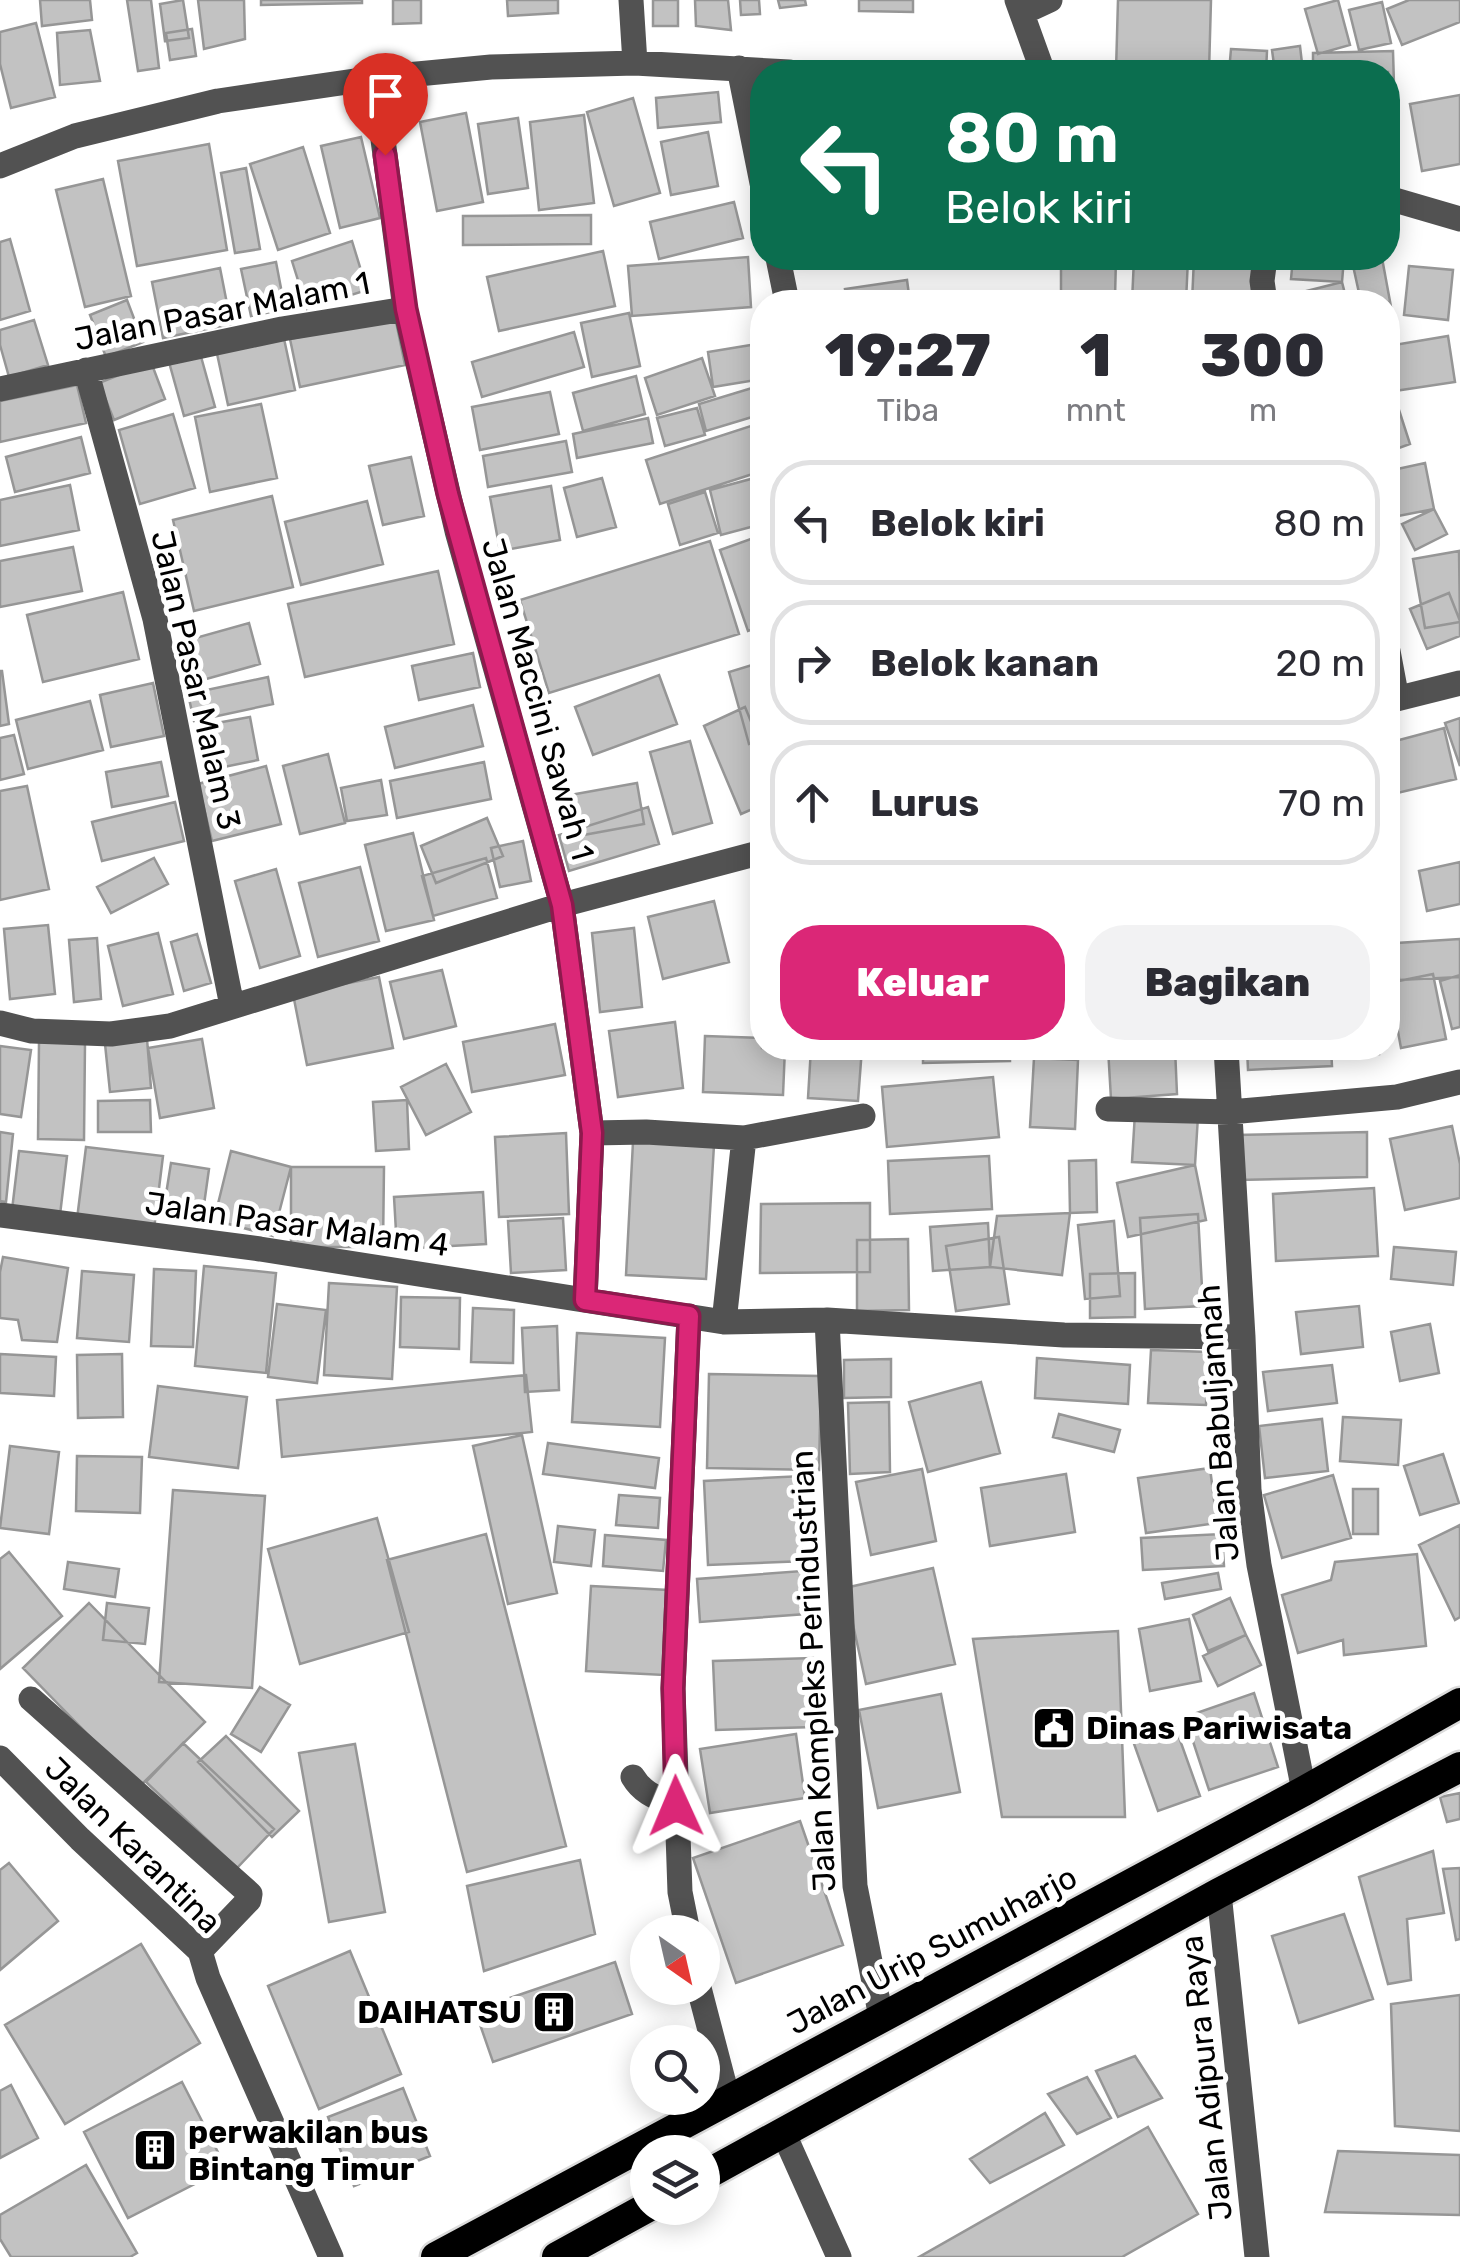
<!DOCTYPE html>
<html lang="id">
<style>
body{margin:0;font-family:Rubik,sans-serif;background:#f2f2f3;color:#2b2b33;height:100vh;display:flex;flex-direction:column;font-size:38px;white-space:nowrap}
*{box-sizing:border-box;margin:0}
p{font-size:32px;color:#7c7c81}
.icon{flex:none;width:55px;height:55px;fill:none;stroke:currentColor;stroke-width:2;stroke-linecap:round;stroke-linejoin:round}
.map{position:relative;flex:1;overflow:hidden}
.details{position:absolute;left:750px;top:290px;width:650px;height:770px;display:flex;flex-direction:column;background:#fff;border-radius:40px;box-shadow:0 5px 25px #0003}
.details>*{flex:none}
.guide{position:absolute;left:750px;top:60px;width:650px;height:210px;border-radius:40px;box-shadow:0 5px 25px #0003;background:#0b6e4f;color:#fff;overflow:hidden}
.needle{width:65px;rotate:146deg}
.fabs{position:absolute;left:630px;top:1915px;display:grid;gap:20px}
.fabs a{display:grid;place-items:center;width:90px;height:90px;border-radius:50%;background:#fff;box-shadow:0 5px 25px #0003;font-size:50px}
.pin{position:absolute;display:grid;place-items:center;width:85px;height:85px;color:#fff;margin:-102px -42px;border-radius:50% 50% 50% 0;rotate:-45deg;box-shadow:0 0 10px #0007}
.pin .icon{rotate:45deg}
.me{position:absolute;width:110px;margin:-55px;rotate:359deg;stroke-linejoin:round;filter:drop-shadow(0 0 8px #0008)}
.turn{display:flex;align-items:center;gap:35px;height:210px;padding:0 30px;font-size:45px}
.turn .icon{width:130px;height:130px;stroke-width:2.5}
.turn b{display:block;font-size:70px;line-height:85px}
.eta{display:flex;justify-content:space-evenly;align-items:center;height:170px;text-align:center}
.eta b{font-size:60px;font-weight:800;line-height:70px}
.primary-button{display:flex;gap:20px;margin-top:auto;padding:20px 30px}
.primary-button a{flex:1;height:115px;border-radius:40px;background:#db2777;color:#fff;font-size:40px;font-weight:800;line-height:115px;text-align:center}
.primary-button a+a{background:#f2f2f3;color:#2b2b33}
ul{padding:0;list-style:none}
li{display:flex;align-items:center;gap:30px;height:125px;margin:0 20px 15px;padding:0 10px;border:5px solid #e1e1e2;border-radius:40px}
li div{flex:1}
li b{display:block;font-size:38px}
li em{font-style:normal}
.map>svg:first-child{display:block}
.building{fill:#c2c2c2;stroke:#969696;stroke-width:2.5}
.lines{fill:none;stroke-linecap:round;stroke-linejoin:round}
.highway-casing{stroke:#dbdbdb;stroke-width:35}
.minor{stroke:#525252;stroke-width:25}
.highway{stroke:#000;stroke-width:30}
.route-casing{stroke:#8e194d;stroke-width:25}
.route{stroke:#db2777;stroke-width:18}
.labels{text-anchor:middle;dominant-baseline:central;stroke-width:10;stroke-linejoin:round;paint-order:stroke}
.street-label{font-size:32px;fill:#000;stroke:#fff}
.poi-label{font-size:32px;font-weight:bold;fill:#000;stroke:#fff;text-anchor:start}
</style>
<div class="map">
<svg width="1460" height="2257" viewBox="0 0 1460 2257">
<rect width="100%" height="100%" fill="#fff"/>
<!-- building -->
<path class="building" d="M40 0H90L92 20 42 26Z
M127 0H151L159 68 138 71Z
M183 0 189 38 165 41 160 4Z
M198 0H244L245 39 204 49Z
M261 0H362V3L261 5Z
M393 0H421V23L393 24Z
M507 0H558V13L508 16Z
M653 0H678V26H653Z
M695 0H728L731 30 696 26Z
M740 0H759L760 14 741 15Z
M778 0H805L806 5 780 8Z
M859 0H913V12L859 11Z
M1118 0H1211L1209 72 1116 71Z
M1338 0 1350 45 1318 54 1305 9Z
M1409 0H1460V22L1402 45 1387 9Z
M1382 2 1391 43 1359 50 1349 10Z
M36 23 55 97 11 108 0 64V32Z
M192 29 196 56 170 60 166 33Z
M90 30 100 81 60 85 57 33Z
M1300 46 1303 72H1275L1272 50Z
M1231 49 1267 51 1266 72H1229Z
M1393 51 1395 119H1388V72H1313V53Z
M718 92 721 122 658 128 656 98Z
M1460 95V164L1422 171 1410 104Z
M633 98 660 193 614 206 587 112Z
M466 113 483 202 437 211 420 122Z
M584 115 594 203 539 210 530 122Z
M518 118 528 188 488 194 478 124Z
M708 132 718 186 671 195 661 142Z
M361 137 380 218 340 228 321 146Z
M209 144 227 250 137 266 118 161Z
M303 147 330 233 278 250 250 164Z
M246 168 260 249 235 253 221 173Z
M103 179 131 296 85 307 56 190Z
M734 202 743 238 659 259 650 222Z
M591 215V244L463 245V216Z
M10 239 30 311 0 320V242Z
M352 241 367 290 307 309 292 261Z
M603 251 615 306 499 331 487 277Z
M748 257 751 307 632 316 628 266Z
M1061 258H1116L1115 298 1061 297Z
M1134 258H1188L1186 302H1132Z
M1194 258H1257L1255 302H1192Z
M1293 258H1344L1342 282 1291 279Z
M1367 258H1382L1394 323 1388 324V302H1361L1352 261Z
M276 262 285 309 251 316 241 269Z
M1409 266 1453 270 1448 320 1404 315Z
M220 268 231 324 163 338 152 282Z
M907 280 910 302H847L845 289Z
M1342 282 1347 302H1289L1287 296Z
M127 300 143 342 106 357 90 315Z
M629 313 640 366 592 377 581 323Z
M395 317 405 365 300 387 290 339Z
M34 320 48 365 9 377 0 345V330Z
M574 332 584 367 482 397 472 362Z
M283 334 295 390 228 405 216 349Z
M1448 336 1455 382 1388 392V346Z
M751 345 756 380 713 387 708 352Z
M200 353 215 407 184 416 169 362Z
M702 358 715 396 657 415 645 378Z
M151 362 165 399 114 420 99 383Z
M636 376 645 414 583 431 573 393Z
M77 385 86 423 0 442V401Z
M762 385V414L706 431 699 404Z
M550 392 559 434 480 450 472 407Z
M261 404 277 478 210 492 195 417Z
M697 408 705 435 665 446 657 418Z
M1399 410 1410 444 1388 452V414Z
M173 414 195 488 140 504 119 430Z
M648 418 653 443 577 458 573 434Z
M757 424 762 440V471L660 504 646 460Z
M81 437 90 473 15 492 6 457Z
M566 441 572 472 488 487 483 456Z
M411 457 424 516 383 525 369 466Z
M1425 463 1434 509 1388 518V471Z
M762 476V524L721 535 710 490Z
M602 478 616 527 577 537 564 488Z
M70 485 79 530 0 546V500Z
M551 486 560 540 500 551 490 497Z
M705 492 718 533 680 545 668 504Z
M272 496 293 587 194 611 173 520Z
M367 501 383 564 301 585 285 522Z
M1434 509 1447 534 1415 550 1402 524Z
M762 535V626L748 631 720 550Z
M710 541 739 634 549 693 520 600Z
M73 547 82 591 0 607V561Z
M1459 551 1460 622 1425 628 1413 559Z
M438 571 454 644 305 677 288 604Z
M123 592 139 659 43 682 27 615Z
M1449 593 1460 621V636L1427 649 1410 609Z
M249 623 260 664 192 683 181 642Z
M473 653 480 687 419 700 412 666Z
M762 662V740L749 744 729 672Z
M0 671H2L9 724 0 726Z
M659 675 677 724 593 755 575 707Z
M268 677 273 704 194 721 188 694Z
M153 683 164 736 111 747 100 695Z
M90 701 103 750 28 769 16 720Z
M473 705 483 746 395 768 385 727Z
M745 707 762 748V805L741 814 704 726Z
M250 717 258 760 219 768 211 724Z
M1460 718V766L1445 723Z
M1444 728 1456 779 1389 795 1388 743Z
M14 735 24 774 0 780V738Z
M690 741 712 823 673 834 650 752Z
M328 754 345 823 300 834 283 766Z
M161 762 168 796 112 807 106 772Z
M484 762 491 799 397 818 390 781Z
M266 766 281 824 212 841 198 784Z
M381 780 387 815 347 821 341 788Z
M637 783 644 824 567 838 559 797Z
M27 786 49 889 0 900V791Z
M175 802 184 841 102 861 92 822Z
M648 807 659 844 569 871 559 835Z
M487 818 503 856 436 883 421 846Z
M413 833 434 920 386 931 365 845Z
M523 841 531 881 500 887 491 848Z
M154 858 168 884 111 913 97 887Z
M486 858 497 898 433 916 422 876Z
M1460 862V904L1427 911 1419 871Z
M360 867 379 941 318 957 299 883Z
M276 869 300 956 260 968 235 881Z
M762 893V1023H759L753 894Z
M714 901 729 962 663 979 648 917Z
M48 925 55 994 10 999 4 929Z
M634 928 642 1007 600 1012 592 933Z
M158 933 173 994 123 1006 108 946Z
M197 934 211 983 184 991 171 942Z
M97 938 101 999 74 1002 69 940Z
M1460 939V977L1399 980 1397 943Z
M442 970 456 1026 404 1039 390 982Z
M1433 974 1446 1039 1401 1048 1389 983Z
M1460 975V1027L1452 1029 1440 981Z
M379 977 393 1048 307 1065 293 994Z
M675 1022 683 1088 618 1097 609 1031Z
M555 1024 565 1075 472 1092 463 1042Z
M705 1036 762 1038V1048H785L783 1095 703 1092Z
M147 1039 151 1088 110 1092 105 1044Z
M202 1039 214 1108 160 1118 148 1048Z
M39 1042 85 1043 84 1140 38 1139Z
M0 1046 31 1050 21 1117 0 1114Z
M811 1048H862L858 1101 808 1098Z
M923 1048H1010V1061L923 1063Z
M1108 1048H1175L1177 1094 1111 1099Z
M1247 1048H1331L1332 1066 1248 1070Z
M1347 1048H1379V1054H1347Z
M1034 1058 1078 1060 1075 1129 1030 1127Z
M446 1064 471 1112 426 1135 401 1087Z
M993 1077 999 1137 887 1147 882 1087Z
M150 1100 151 1132H98V1101Z
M407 1100 409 1149 376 1151 373 1102Z
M1135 1113 1198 1116 1195 1165 1132 1162Z
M1452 1126 1460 1164V1198L1405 1210 1390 1139Z
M0 1132 13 1134 6 1202 0 1201Z
M1367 1132V1177L1237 1180 1236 1135Z
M566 1133 569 1214 499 1217 495 1137Z
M633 1142 714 1145 706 1279 626 1275Z
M86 1147 163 1156 154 1229 77 1219Z
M19 1151 67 1156 60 1215 12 1210Z
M231 1151 291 1167 273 1236 214 1220Z
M989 1156 992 1209 890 1214 888 1161Z
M1096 1160 1097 1212 1070 1213 1069 1161Z
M171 1163 209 1169 202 1219 163 1213Z
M1195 1165 1206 1220 1128 1237 1117 1183Z
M291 1167H384L383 1247H291Z
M1374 1188 1378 1256 1276 1261 1273 1194Z
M483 1192 486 1244 397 1249 394 1197Z
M870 1203V1272L760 1273 761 1204Z
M1070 1213 1062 1275 990 1267 997 1216Z
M1198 1214 1203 1306 1145 1309 1140 1218Z
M563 1218 566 1270 511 1273 508 1221Z
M1114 1221 1120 1296 1085 1299 1078 1225Z
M988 1223 990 1267 933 1271 930 1227Z
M999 1237 1009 1304 956 1311 946 1246Z
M908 1239 909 1310 857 1311V1240Z
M1394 1247 1456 1252 1453 1285 1391 1279Z
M3 1257 68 1268 57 1342 22 1340 18 1320 0 1318V1272Z
M204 1266 276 1273 266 1373 195 1366Z
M154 1269 196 1271 193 1347 151 1346Z
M82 1271 134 1275 129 1342 77 1338Z
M1135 1273V1317L1090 1318V1274Z
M329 1283 397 1287 392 1379 324 1375Z
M401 1297 460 1298 459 1349 400 1347Z
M277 1304 326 1310 317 1383 268 1377Z
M1359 1306 1363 1347 1301 1354 1296 1312Z
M473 1308 514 1310 513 1363 471 1362Z
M1430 1324 1439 1373 1400 1381 1391 1332Z
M557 1326 559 1390 525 1392 522 1328Z
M577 1333 665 1338 660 1427 572 1422Z
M1151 1350 1208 1352 1206 1405 1148 1403Z
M0 1354 56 1357 54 1396 0 1393Z
M122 1354 123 1417 78 1418 77 1355Z
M1037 1358 1130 1365 1128 1404 1035 1398Z
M891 1359V1397L844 1398V1360Z
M1332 1365 1337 1403 1268 1411 1263 1372Z
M709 1374 821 1376 819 1470 707 1468Z
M526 1375 532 1432 282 1457 277 1400Z
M981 1382 1000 1453 928 1472 909 1402Z
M158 1386 247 1397 238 1468 149 1457Z
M889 1402 890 1472 850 1474 848 1403Z
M1059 1414 1120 1430 1114 1452 1053 1437Z
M1343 1417 1401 1420 1398 1465 1340 1461Z
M1322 1419 1328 1471 1265 1478 1259 1426Z
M522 1435 557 1593 508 1604 473 1446Z
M548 1443 659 1458 655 1488 543 1474Z
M10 1446 59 1452 49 1534 0 1528Z
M1443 1454 1459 1503 1420 1515 1404 1466Z
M77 1456 142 1457 140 1513 76 1511Z
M1210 1468 1217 1523 1146 1533 1138 1478Z
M922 1469 936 1541 871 1555 856 1482Z
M1066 1474 1075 1532 990 1546 981 1488Z
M1333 1475 1351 1538 1282 1558 1264 1495Z
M803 1476 806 1561 708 1565 704 1481Z
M1353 1489H1378V1534H1353Z
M173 1490 265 1496 252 1688 159 1682Z
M619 1495 660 1498 658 1528 616 1525Z
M377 1518 409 1632 300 1664 268 1549Z
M1460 1525V1617L1455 1620 1419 1545Z
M558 1526 595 1530 591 1566 554 1562Z
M486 1534 566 1846 467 1872 387 1560Z
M1222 1534 1224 1566 1143 1570 1141 1538Z
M605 1535 666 1540 663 1571 603 1566Z
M9 1552 62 1616 0 1669V1559Z
M1417 1554 1426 1646 1344 1655 1343 1640 1298 1653 1282 1595 1331 1580 1335 1562Z
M68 1562 119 1569 115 1597 64 1589Z
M933 1568 955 1664 866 1684 845 1588Z
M802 1571 806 1614 700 1622 697 1579Z
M1218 1573 1221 1589 1165 1599 1162 1583Z
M591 1586 668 1590 664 1675 586 1671Z
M1230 1598 1246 1635 1208 1651 1193 1615Z
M89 1603 205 1722 139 1787 23 1668Z
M107 1603 149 1608 145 1644 103 1640Z
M1189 1619 1201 1681 1150 1691 1139 1629Z
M1118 1631 1125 1817H1002L973 1639Z
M1246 1635 1261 1665 1218 1686 1203 1656Z
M813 1658 815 1727 716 1730 713 1661Z
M260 1687 290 1705 261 1752 231 1734Z
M1254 1693 1278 1767 1209 1790 1185 1717Z
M941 1694 960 1792 878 1808 859 1710Z
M1175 1726 1200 1796 1158 1811 1133 1741Z
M796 1734 805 1798 710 1813 700 1749Z
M226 1736 299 1811 272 1837 198 1762Z
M183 1743 274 1829 237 1868 146 1782Z
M355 1744 385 1912 329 1922 299 1753Z
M1460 1793V1819L1447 1822 1440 1797Z
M800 1821 843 1945 736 1983 693 1858Z
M1433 1851 1444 1913 1407 1919 1411 1980 1388 1984 1359 1877Z
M580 1860 595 1934 484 1971 467 1886Z
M9 1863 58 1921 0 1970V1870Z
M1460 1868V1939L1456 1940 1443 1869Z
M1344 1914 1373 1999 1299 2023 1272 1936Z
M141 1944 200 2043 65 2124 5 2025Z
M350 1951 401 2074 319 2109 268 1986Z
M615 1962 632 2014 493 2062 475 2010Z
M1460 1995V2131L1395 2126 1391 2004Z
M1135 2056 1162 2098 1118 2117 1096 2071Z
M1087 2077 1111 2118 1077 2134 1048 2094Z
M182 2082 226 2168 128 2218 84 2132Z
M11 2085 38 2138 0 2158V2091Z
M403 2088 430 2156 354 2186 328 2117Z
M1045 2113 1064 2145 990 2183 970 2159Z
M1148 2127 1198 2214 1122 2257H919Z
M1338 2151 1460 2155V2215L1325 2212Z
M86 2165 137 2253 130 2257H11L0 2239V2215Z"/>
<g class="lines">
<!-- highway casing -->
<g class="highway-casing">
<path id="highway" d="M702 2177 1219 1893 1460 1767
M436 2257 1304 1791 1460 1703
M557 2257 648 2207"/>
</g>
<!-- minor -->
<path class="minor" d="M631 0 635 63
M1017 0 1043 72
M1022 13 1050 0
M739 68 762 183
M0 166 75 136 218 101 375 78 491 67 635 63 789 72
M1388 198 1460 219
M778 258 787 302
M1265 302 1262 281 1265 258
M405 309 457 531 562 905 762 852
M86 370 155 619 232 1006
M0 389 282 329 405 309 375 78
M1388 651 1397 699
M1388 701 1460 683
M0 1023 32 1031 111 1034 170 1026 562 905 592 1133 585 1300
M1226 1048 1243 1337 1249 1490 1259 1565 1304 1791
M1108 1109 1230 1112 1397 1097 1460 1082
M592 1133 646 1132 744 1138 724 1322
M744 1138 863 1116
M0 1215 260 1249 724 1322 827 1320 1064 1335 1243 1337
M827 1320 855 1886 881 2017
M31 1699 250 1894 249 1900 200 1951
M0 1758 80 1839 200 1951 208 1978 331 2257
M633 1777C643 1794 658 1798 676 1806
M1219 1893 1257 2257
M688 1932 680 1892 673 1689 689 1316
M699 1988 728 2099
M783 2132 839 2257"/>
<!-- highway -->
<use href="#highway" class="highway"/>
</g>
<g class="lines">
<!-- route casing -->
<g class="route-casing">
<path id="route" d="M385 155 406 309 448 494 562 905 592 1133 585 1300 689 1316 673 1688 676 1806"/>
</g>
<!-- route -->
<use href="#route" class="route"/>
</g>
<!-- icons -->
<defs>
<g id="civic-square" transform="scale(2.25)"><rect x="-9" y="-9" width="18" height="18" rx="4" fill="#000" stroke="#fff"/><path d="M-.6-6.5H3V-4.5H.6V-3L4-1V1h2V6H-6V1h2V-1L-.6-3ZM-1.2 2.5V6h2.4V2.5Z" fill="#fff"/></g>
<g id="building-square" transform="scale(2.25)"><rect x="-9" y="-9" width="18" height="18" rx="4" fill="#000" stroke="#fff"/><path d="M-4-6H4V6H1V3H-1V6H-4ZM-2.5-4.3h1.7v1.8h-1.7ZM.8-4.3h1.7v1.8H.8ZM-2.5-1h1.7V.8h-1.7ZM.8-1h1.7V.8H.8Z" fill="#fff"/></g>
</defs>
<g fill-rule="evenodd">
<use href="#civic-square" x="1054" y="1728"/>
<use href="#building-square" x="554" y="2012"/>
<use href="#building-square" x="155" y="2150"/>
</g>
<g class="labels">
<!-- street labels -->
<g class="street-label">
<text transform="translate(222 311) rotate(-11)">Jalan Pasar Malam 1</text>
<text transform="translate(196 680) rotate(77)">Jalan Pasar Malam 3</text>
<text transform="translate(538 699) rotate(74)">Jalan Maccini Sawah 1</text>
<text transform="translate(297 1224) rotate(8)">Jalan Pasar Malam 4</text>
<text transform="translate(1218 1423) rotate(-94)">Jalan Babuljannah</text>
<text transform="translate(813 1671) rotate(-93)">Jalan Kompleks Perindustrian</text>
<text transform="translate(133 1845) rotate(45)">Jalan Karantina</text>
<text transform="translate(932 1950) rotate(-28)">Jalan Urip Sumuharjo</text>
<text transform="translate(1206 2078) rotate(-96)">Jalan Adipura Raya</text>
</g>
<!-- poi labels -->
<g class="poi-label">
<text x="1086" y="1728">Dinas Pariwisata</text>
<text x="522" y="2012" text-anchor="end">DAIHATSU</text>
<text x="188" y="2132">perwakilan bus<tspan x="188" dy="37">Bintang Timur</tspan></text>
</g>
</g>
</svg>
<div class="fabs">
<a><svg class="needle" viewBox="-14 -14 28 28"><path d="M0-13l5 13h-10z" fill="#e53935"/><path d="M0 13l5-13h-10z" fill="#7c7c81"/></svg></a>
<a><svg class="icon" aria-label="search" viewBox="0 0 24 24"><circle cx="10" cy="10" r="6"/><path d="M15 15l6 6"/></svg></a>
<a><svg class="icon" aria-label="layers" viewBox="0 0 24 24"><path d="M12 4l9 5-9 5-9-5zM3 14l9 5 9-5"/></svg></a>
</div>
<div class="pin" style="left:385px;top:155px;background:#d93025"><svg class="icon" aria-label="arrive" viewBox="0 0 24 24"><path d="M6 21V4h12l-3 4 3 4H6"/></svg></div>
<svg class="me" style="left:676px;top:1806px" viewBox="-20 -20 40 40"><path d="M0-17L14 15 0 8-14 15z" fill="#db2777" stroke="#fff" stroke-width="4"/></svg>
<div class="guide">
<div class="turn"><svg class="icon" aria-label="left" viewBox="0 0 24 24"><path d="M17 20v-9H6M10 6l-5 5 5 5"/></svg><div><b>80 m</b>Belok kiri</div></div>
</div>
<section class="details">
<div class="eta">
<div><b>19:27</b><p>Tiba</p></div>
<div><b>1</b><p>mnt</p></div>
<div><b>300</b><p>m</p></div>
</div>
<ul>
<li><svg class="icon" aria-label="left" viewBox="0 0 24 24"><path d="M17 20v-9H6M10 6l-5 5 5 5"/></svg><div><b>Belok kiri</b></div><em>80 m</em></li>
<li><svg class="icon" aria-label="right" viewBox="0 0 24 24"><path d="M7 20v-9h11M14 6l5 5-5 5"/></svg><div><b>Belok kanan</b></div><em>20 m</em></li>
<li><svg class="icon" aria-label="ahead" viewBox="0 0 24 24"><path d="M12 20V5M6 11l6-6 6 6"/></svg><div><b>Lurus</b></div><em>70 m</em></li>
</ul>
<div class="primary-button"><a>Keluar</a><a>Bagikan</a></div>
</section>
</div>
